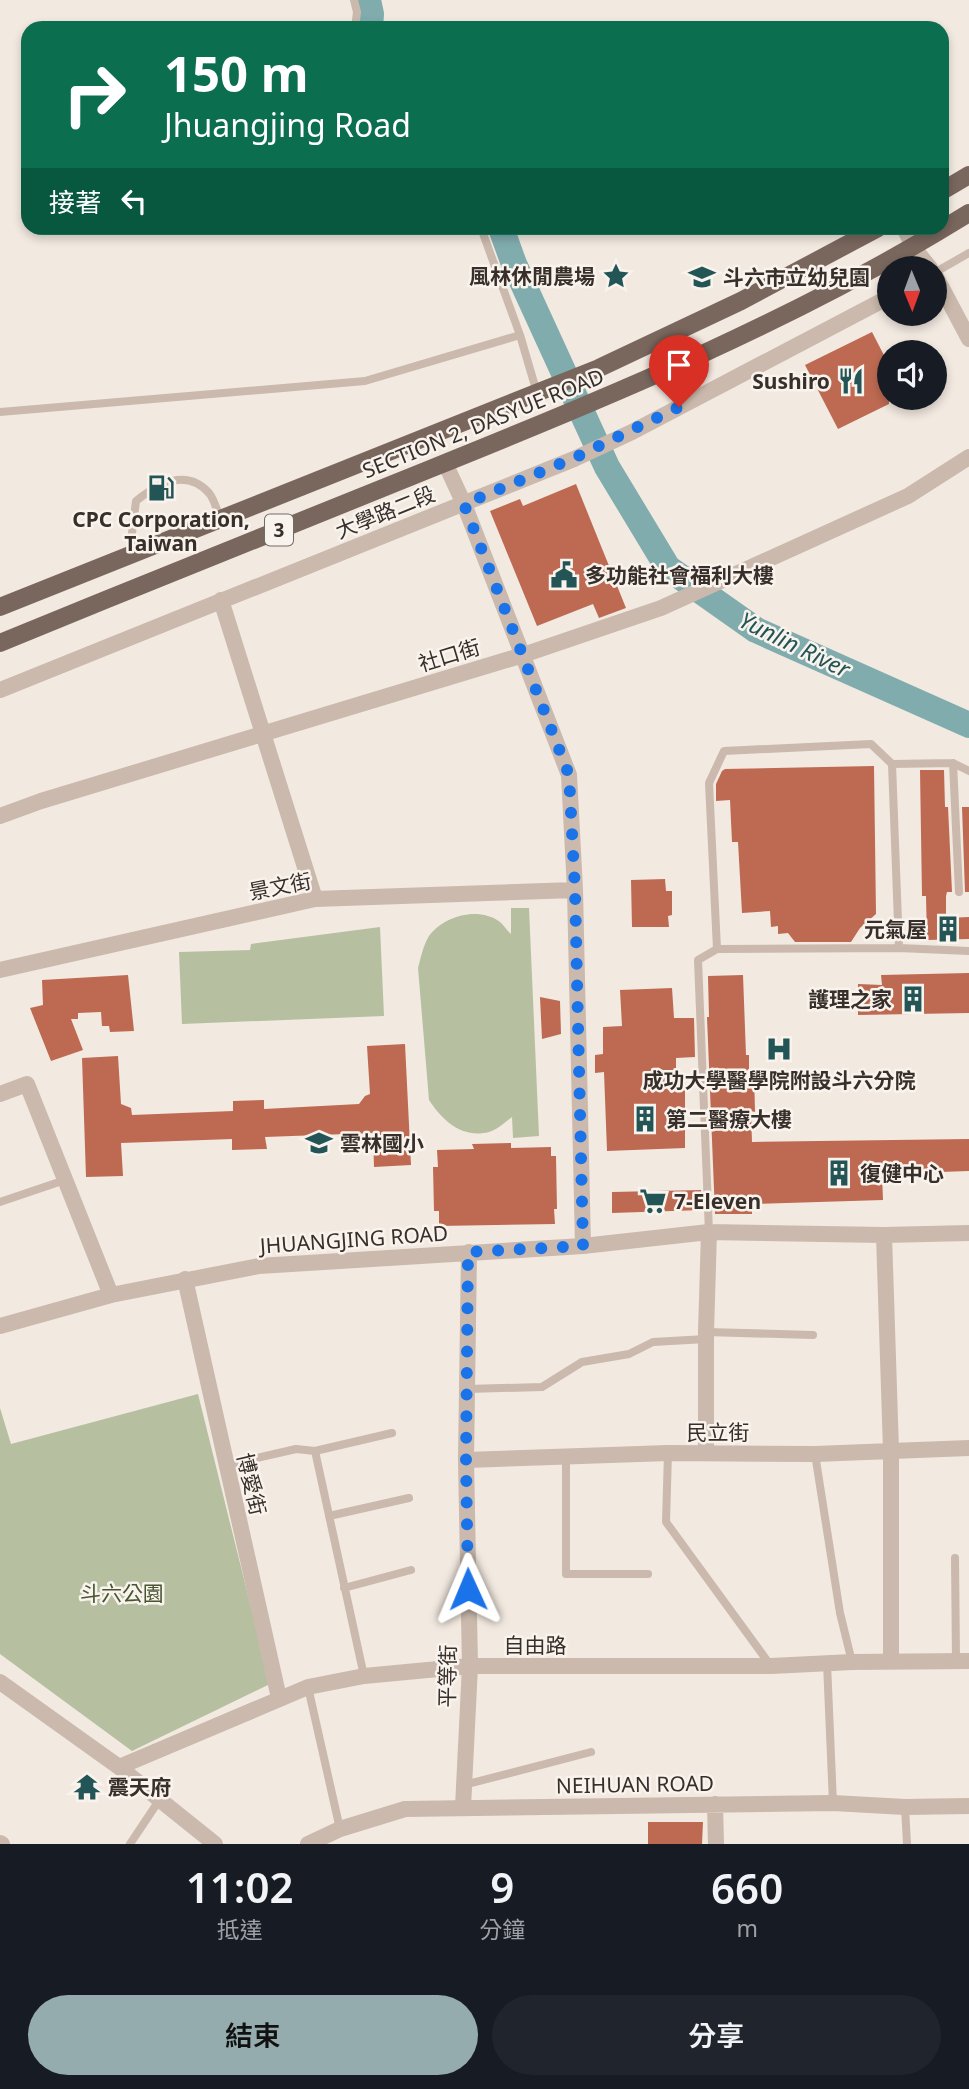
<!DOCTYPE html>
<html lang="zh-TW">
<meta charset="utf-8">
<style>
body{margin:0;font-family:"Noto Sans","Noto Sans TC",sans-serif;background:#20242c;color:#f1f3f6;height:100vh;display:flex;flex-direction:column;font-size:26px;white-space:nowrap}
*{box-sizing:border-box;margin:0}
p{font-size:23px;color:#9ea1a6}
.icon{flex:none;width:38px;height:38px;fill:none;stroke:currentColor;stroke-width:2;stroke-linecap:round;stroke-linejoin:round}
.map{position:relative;height:1844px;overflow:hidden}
.drawer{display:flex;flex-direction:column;background:#171b24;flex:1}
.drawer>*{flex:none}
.banner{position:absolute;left:21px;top:21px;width:928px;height:214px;border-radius:21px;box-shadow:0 4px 10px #0003;background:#0b6e4f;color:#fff;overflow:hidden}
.needle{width:46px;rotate:179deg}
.controls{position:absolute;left:877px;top:256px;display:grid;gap:14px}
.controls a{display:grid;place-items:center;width:70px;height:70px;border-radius:50%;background:#171b24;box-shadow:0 4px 10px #0003;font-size:35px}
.pin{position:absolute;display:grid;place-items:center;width:60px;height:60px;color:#fff;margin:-72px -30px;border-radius:50% 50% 50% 0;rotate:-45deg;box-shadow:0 0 7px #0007}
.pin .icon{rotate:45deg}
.me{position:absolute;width:77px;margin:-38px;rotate:359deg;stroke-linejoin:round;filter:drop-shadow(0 0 5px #0008)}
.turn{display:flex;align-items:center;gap:24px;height:147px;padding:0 28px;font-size:32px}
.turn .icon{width:91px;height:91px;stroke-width:2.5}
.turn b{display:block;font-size:49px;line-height:60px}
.then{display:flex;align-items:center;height:66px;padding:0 28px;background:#0003;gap:14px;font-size:26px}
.eta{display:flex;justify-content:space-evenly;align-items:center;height:119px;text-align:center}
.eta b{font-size:42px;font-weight:600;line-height:49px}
.cta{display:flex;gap:14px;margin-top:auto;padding:14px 28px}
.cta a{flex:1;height:80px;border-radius:42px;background:#94acae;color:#111;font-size:28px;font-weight:600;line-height:80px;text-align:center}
.cta a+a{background:#20242c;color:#f1f3f6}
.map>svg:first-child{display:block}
.green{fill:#b6c0a1}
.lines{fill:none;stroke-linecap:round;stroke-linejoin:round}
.river{stroke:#81acad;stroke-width:26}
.building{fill:#be6a52}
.service{stroke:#cab9ac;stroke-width:8}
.minor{stroke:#cab9ac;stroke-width:16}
.primary{stroke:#79665d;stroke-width:18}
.route{stroke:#1a73e8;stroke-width:12;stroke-dasharray:0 21.6}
.labels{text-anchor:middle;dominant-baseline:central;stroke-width:5;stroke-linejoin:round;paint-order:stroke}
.shield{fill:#f9f3ed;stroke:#726a65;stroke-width:2}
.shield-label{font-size:19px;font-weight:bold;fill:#382f2b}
.poi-label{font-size:21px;font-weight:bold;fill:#382f2b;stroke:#f9f3ed;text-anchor:start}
.street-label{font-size:21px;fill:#382f2b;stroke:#f9f3ed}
.park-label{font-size:21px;fill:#485530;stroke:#f9f3ed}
.water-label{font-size:23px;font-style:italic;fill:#235557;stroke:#f9f3ed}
</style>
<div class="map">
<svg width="969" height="1844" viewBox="0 0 969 1844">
<rect width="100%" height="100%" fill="#f2e9e0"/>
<!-- green -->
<path class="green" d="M511 908H529L539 1136 513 1138 512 1117C505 1122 497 1130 489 1132 462 1139 442 1120 429 1100L418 968C421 957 423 946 429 936 444 916 478 906 500 922 504 925 507 931 511 934Z
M380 927 384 1016 182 1024 179 952 250 950 251 944Z
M198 1394 270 1684 132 1751 0 1654V1408L11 1444Z"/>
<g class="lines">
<!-- river -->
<path class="river" d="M368 0 371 14 370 28
M501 228 514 264 607 467 668 568 756 630 969 725"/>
</g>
<!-- building -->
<path class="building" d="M872 332 889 365V404L838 429 805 365Z
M576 484 626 608 599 618 593 604 537 626 490 511 520 499 523 506Z
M874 766 876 914 860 928 851 942H795L788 933 778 934V926L771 927 770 911 742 913 738 842H732L730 800 716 801V784L722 771 725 769Z
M920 770H944L945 807H948L952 892H947L946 896V918L969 917V939L927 940 926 896H922Z
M962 807H969V892H965Z
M665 879 666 891H672V915L668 916 669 927H632L631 880Z
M969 973V1013L858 1015V984L882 985 881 975Z
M128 975 134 1031 110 1032 109 1026H102L101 1012 78 1013V1019H71L83 1050 51 1061 30 1008 43 1005 42 980Z
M743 975 746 1055H749V1070L754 1071 755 1112 751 1111 752 1142 969 1139V1171L882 1174 883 1200 752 1204V1214H715L707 1017H709L708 976Z
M672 988 674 1018H694L695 1057 676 1058V1081L685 1080V1148L607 1151 604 1072 595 1073V1055L603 1054V1027L622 1026 620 990Z
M540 997 560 1001 561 1034 542 1039Z
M405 1044 411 1165 374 1167 373 1133 265 1137 267 1149 232 1150V1139L121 1143 123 1176 86 1177 82 1058 118 1056 121 1104 131 1108 132 1115 233 1111V1101L264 1100V1109L359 1104 365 1096 370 1094 367 1046Z
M511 1143V1148L551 1147V1156H556L557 1209H554L555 1224 439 1226V1211H434L433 1167H438L437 1150 474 1149 472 1144Z
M701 1190 702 1210 612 1213V1192Z
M648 1822H703L702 1844H648Z"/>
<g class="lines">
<!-- service -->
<path class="service" d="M354 0 357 12 355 28
M481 228 520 335
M934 273 969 253
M0 412 365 381 520 335 537 393
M134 552 132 533 136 501C157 484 186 467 209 493 214 499 217 510 220 518
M953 763 959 892
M892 764 953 763 969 771
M717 949 709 783 724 751 871 744 892 764 899 948
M0 1202 65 1180
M709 1232 698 960 717 949 899 948 969 951
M706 1332 813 1335
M467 1389 542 1387 582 1362 629 1354 653 1342 706 1339
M315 1451 392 1433
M668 1453 666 1522 771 1666
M815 1454 840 1613 852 1662
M566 1457V1574H648
M226 1465 296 1449 315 1451 364 1676
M329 1516 409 1498
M955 1558 956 1661
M344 1588 411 1570
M827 1663 833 1803
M308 1687 340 1829
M464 1785 591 1752
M905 1807 907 1844
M130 1844 160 1799"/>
<!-- minor -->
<path class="minor" d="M904 228 914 248 930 268
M934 273 969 339
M445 463 464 504 569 775 575 890 583 1246
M221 600 315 899
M0 690 574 459 632 432 889 297
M0 816 41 801 523 655 661 608 908 496 969 457
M0 970 315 899 575 890
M0 1094 27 1084 111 1295
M884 1235 891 1450V1661
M185 1279 279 1698
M0 1326 111 1295 259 1266 583 1246 709 1232 884 1235 969 1233
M706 1452V1332L709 1232
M466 1460 668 1453 815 1454 969 1448
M0 1682 119 1767 215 1844
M119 1767 308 1687 364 1676 470 1666H771L852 1662 969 1661
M715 1804 716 1844
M463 1807 470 1666 466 1460 469 1252
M0 1843 2 1844
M308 1844 340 1829 405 1809 833 1803 905 1807 969 1806"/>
<!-- primary -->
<path class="primary" d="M942 191 969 175
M0 607 599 368 741 301 878 228
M0 643C143 584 287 527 430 469 614 395 800 318 969 213"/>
</g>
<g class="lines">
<!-- route -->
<path class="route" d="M468 1589 466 1460 468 1252 583 1246 575 890 569 775 464 504 574 458 679 407"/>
</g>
<!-- icons -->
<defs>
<g id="sight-bare" transform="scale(2.1)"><path d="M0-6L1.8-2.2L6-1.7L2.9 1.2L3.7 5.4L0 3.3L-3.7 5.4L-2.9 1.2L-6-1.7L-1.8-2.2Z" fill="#235557" stroke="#f9f3ed" stroke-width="2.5" paint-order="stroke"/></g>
<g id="school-bare" transform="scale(2.1)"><path d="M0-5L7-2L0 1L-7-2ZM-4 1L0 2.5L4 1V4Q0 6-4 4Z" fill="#235557" stroke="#f9f3ed" stroke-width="2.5" paint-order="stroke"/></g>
<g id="restaurant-bare" transform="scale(2.1)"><path d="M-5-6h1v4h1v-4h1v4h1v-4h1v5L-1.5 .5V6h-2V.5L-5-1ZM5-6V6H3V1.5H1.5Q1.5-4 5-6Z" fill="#235557" stroke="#f9f3ed" stroke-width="2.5" paint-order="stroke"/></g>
<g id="fuel-bare" transform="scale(2.1)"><path d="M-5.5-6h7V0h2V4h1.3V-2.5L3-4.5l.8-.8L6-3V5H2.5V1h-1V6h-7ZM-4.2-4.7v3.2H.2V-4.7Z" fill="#235557" stroke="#f9f3ed" stroke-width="2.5" paint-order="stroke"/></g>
<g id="civic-bare" transform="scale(2.1)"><path d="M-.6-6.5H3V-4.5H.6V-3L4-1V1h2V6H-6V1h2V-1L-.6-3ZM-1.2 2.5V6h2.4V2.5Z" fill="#235557" stroke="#f9f3ed" stroke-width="2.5" paint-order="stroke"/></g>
<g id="building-bare" transform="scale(2.1)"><path d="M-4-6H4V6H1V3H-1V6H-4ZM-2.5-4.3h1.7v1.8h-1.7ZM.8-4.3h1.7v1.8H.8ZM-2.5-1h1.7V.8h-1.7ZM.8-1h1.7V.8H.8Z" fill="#235557" stroke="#f9f3ed" stroke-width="2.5" paint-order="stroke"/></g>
<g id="hospital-bare" transform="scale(2.1)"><path d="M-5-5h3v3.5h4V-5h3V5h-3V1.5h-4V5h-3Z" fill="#235557" stroke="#f9f3ed" stroke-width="2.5" paint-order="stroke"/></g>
<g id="supermarket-bare" transform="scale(2.1)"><path d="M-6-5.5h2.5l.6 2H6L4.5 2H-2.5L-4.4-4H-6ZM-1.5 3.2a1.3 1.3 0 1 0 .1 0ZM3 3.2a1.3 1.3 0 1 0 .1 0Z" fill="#235557" stroke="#f9f3ed" stroke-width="2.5" paint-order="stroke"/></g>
<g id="temple-bare" transform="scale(2.1)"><path d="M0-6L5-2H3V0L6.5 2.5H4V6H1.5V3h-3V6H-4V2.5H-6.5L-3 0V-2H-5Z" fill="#235557" stroke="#f9f3ed" stroke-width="2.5" paint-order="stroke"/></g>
</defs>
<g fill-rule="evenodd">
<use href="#sight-bare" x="616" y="276"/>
<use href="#school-bare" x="702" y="277"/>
<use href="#restaurant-bare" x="851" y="381"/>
<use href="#fuel-bare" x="161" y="488"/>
<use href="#civic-bare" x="564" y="575"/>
<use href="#building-bare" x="948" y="929"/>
<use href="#building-bare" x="913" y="999"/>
<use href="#hospital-bare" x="779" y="1049"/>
<use href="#building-bare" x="645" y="1119"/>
<use href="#school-bare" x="319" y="1143"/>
<use href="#building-bare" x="839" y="1173"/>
<use href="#supermarket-bare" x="653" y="1201"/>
<use href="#temple-bare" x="87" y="1787"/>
</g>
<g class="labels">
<!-- shield labels -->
<rect class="shield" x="265" y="514.5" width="28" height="31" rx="5"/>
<g class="shield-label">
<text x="279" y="530">3</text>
</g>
<!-- poi labels -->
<g class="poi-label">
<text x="595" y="276" text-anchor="end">風林休閒農場</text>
<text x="723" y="277">斗六市立幼兒園</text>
<text x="830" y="381" text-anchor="end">Sushiro</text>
<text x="161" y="519" text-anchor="middle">CPC Corporation,<tspan x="161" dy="24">Taiwan</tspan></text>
<text x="585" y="575">多功能社會福利大樓</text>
<text x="927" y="929" text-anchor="end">元氣屋</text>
<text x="892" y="999" text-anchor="end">護理之家</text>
<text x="779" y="1080" text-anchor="middle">成功大學醫學院附設斗六分院</text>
<text x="666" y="1119">第二醫療大樓</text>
<text x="340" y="1143">雲林國小</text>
<text x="860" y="1173">復健中心</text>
<text x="674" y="1201">7-Eleven</text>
<text x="108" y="1787">震天府</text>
</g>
<!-- street labels -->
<g class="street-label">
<text transform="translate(483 423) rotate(-22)">SECTION 2, DASYUE ROAD</text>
<text transform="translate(385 512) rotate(-22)">大學路二段</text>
<text transform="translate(449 655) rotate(-17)">社口街</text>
<text transform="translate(280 886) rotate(-11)">景文街</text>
<text transform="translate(354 1239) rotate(-4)">JHUANGJING ROAD</text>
<text x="718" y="1432">民立街</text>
<text transform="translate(252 1484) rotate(77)">博愛街</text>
<text x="535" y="1645">自由路</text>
<text transform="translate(447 1676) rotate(-89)">平等街</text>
<text transform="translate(635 1784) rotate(-1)">NEIHUAN ROAD</text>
</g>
<!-- park labels -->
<g class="park-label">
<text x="122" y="1593">斗六公園</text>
</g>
<!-- water labels -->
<g class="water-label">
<text transform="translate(795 644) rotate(26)">Yunlin River</text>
</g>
</g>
</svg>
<div class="controls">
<a><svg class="needle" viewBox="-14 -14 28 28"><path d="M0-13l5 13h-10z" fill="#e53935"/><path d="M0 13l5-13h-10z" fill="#9ea1a6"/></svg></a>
<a><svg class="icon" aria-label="sound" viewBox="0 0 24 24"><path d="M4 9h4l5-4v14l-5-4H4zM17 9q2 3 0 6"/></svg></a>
</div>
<div class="pin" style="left:679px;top:407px;background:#d93025"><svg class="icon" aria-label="arrive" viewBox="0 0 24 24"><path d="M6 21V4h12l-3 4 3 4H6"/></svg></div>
<svg class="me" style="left:468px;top:1589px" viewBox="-20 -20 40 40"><path d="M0-17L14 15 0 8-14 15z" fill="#1a73e8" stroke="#fff" stroke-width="4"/></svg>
<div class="banner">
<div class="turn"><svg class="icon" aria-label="right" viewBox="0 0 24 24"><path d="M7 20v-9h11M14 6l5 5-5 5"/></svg><div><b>150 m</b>Jhuangjing Road</div></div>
<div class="then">接著<svg class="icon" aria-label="left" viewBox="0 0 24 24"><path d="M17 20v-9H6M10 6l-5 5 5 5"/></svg></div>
</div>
</div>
<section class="drawer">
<div class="eta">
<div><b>11:02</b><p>抵達</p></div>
<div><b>9</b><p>分鐘</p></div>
<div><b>660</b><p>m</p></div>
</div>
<div class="cta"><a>結束</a><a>分享</a></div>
</section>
